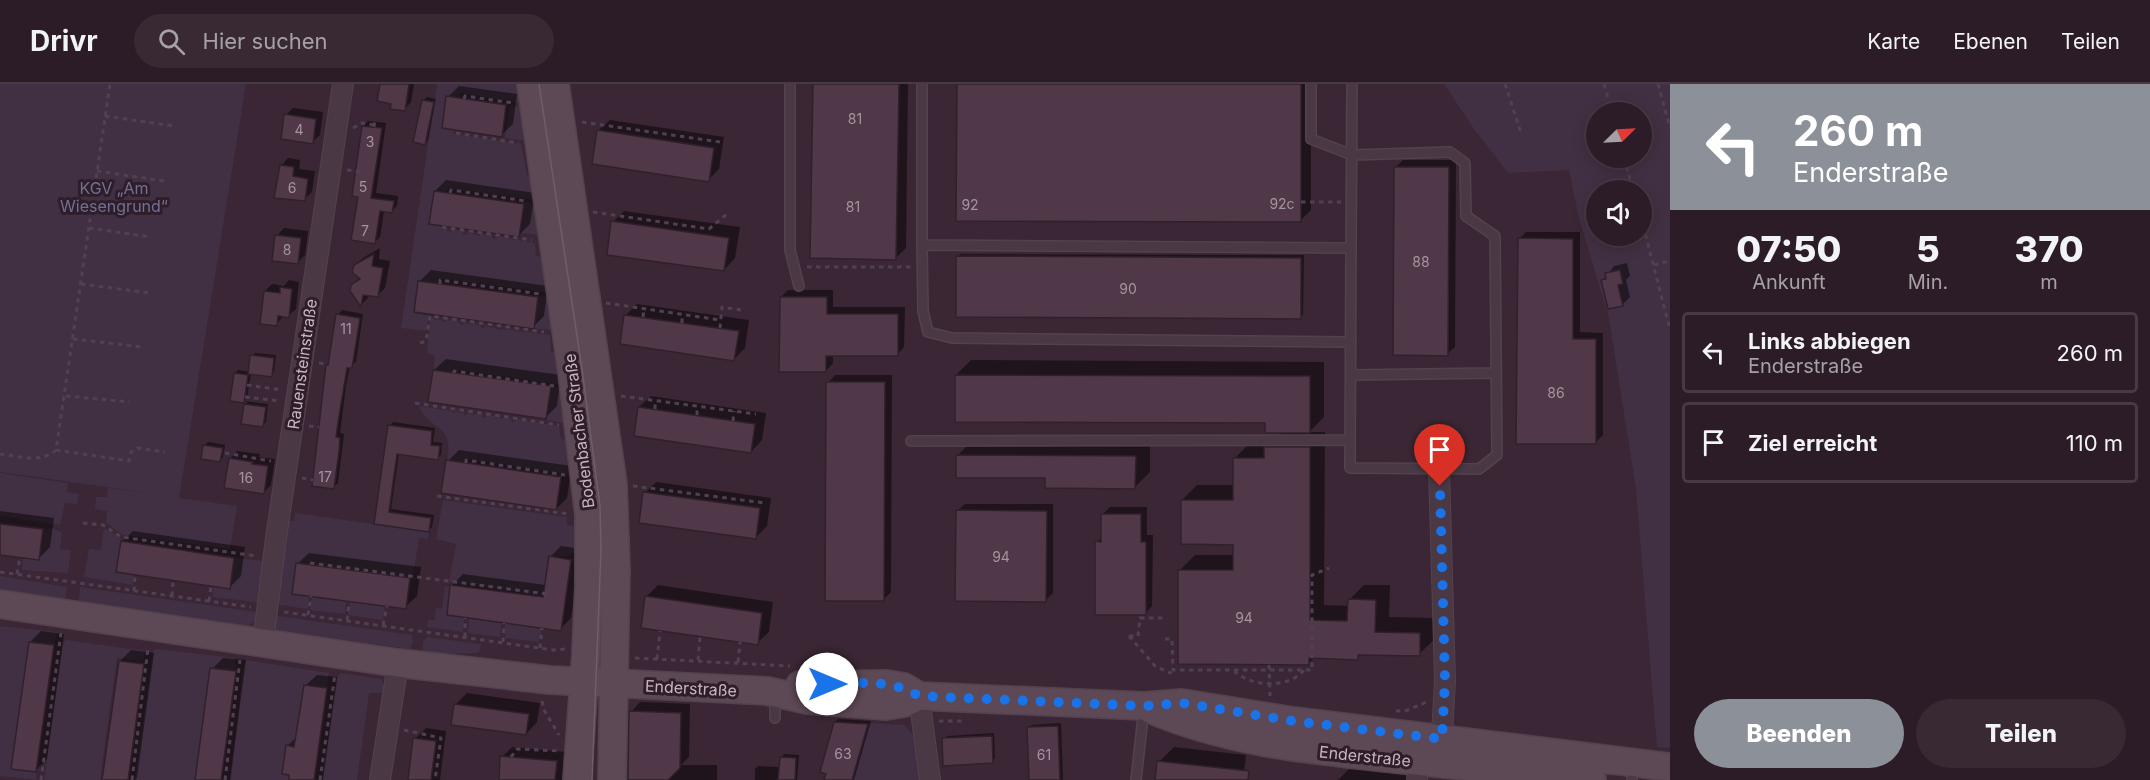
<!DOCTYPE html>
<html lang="de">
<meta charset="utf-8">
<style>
body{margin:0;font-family:Inter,sans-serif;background:#382933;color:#f1f3f6;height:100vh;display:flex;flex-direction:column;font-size:22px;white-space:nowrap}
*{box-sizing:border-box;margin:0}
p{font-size:20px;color:#a6a1a7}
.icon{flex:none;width:33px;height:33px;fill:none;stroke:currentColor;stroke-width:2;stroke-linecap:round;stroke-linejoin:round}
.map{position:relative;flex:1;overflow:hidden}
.details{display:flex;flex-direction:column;background:#2c1c27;width:480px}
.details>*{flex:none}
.hud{background:#8c9099;color:#fff;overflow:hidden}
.needle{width:39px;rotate:66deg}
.controls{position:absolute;left:1586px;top:18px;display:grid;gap:12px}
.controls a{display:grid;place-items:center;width:66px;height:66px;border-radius:50%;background:#2c1c27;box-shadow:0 3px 15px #0003,0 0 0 2px #483a44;font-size:30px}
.pin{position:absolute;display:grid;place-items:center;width:51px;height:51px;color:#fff;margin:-62px -26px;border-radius:50% 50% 50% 0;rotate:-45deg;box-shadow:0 0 6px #0007}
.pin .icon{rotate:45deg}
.me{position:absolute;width:66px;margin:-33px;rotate:90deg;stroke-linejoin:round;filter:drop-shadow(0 0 4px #0008)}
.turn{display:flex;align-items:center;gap:21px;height:126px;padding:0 24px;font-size:27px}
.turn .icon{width:78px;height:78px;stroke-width:2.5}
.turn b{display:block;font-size:42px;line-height:51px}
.eta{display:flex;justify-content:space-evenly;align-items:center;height:102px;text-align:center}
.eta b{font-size:36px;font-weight:800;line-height:42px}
.button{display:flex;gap:12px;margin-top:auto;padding:12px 24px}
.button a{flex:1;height:69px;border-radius:36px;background:#8c9099;color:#fff;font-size:24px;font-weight:800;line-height:69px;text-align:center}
.button a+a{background:#382933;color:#f1f3f6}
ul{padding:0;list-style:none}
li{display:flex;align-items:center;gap:18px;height:81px;margin:0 12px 9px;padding:0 12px;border:3px solid #483a44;border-radius:6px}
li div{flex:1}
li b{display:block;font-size:22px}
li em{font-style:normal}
header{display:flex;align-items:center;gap:36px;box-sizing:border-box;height:84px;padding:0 30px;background:#2c1c27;border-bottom:2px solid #483a44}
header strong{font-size:28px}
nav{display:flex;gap:33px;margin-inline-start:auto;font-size:21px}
.search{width:420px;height:54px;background:#382933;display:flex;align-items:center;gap:15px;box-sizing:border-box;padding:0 21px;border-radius:33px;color:#a6a1a7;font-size:22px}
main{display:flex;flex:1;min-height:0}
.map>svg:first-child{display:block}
.green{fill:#413043;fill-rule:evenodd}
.shadow{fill:#0007}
.building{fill:#503849;stroke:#31202c;stroke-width:1.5}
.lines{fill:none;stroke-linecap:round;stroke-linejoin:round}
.lane-casing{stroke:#53424e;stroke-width:12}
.street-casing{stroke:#53424e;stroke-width:22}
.secondary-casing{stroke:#53424e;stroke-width:30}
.path{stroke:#4f4153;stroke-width:3;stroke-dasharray:4.5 4.5;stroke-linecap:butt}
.lane{stroke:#4a3945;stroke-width:9}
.street{stroke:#4a3945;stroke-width:20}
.secondary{stroke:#5d4855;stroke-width:27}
.tram{stroke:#715c6a;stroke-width:1.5}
.route{stroke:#1a73e8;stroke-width:10;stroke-dasharray:0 18}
.labels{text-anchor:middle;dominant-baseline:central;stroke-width:6;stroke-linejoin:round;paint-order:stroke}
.number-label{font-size:14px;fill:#a694a0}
.park-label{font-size:16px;fill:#6f7194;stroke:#2f1e2a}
.street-label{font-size:16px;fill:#c6b5c0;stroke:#2f1e2a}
</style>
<header>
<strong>Drivr</strong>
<div class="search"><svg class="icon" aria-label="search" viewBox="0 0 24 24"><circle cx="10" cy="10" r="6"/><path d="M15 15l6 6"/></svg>Hier suchen</div>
<nav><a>Karte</a><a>Ebenen</a><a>Teilen</a></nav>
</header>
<main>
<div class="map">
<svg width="1670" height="696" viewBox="0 0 1670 696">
<rect width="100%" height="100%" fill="#3a2634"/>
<!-- green -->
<path class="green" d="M0 0H246L179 414 237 422 230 465 123 451 106 439 107 427 95 425 96 413H107L108 404 156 410 0 388Z
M437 0H518L520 19 460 9 458 14 446 12 442 44 454 46V50L521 60 527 91 532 93 536 116 448 104 447 108 434 106 429 140 441 142V144L447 145V147L451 148V146L463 147V150L467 151V148L479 152 480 150 492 151V154L495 155 496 152 535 159 536 172 546 174 551 209 438 194 437 199 418 196 414 229 429 232 426 247 401 244Z
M1444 0H1670V664L1657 663 1636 405 1609 234 1579 134 1569 86 1508 89 1474 45ZM1596 28H1641V74H1596ZM1596 106H1641V152H1596Z
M510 21 521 23 526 57 505 54Z
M525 118 537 120 541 151 521 149Z
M539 212 551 213 556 247 534 244Z
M430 233 434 234V237L437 235 446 238 447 236 459 238V240L463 241 464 239 481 241V244H484L485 242 501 246 502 245 550 251 551 268H558L561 301 452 285 451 288 434 285 435 272 427 269Z
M551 303 561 304 565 339 547 336Z
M419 322 452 327 454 330 455 327 464 329V331H467V329L473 330 472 332 475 330 482 331V334H485L486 331 495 332V335L498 334 512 335 511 338H515L516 335 559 342 561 355 568 356 572 391 465 374 464 378 447 376C455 338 428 347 419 322Z
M0 389 68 399 67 408 79 410 77 420 65 419 60 441 0 432Z
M443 416 567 433V441L576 442V467L569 472H548L545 496 555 498 553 513 449 498 456 460 436 455Z
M295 429 429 448 428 455 419 454 413 492 410 494 296 479 292 510 309 512 308 525 280 521 277 515 289 437H294Z
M53 444 62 449 60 465 71 466 68 489 22 486 23 474 39 476 43 445Z
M104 444 121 455 116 487 133 490V501L84 493 89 465 101 466Z
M234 474 266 477 261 514 257 518 212 513 214 502 230 504Z
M0 492 67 503 65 515 0 507Z
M80 503 256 528 257 536 248 542 79 517Z
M445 503H450L447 531 464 533 463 548 427 543 428 536H435L436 524 442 525Z
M312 513 346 517 345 530 310 526Z
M350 518 385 522 383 536 348 531Z
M271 531 412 551 413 559 409 565 277 546 273 542Z
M469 534 502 538 500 553 468 549Z
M505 539 541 544V549L538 558 505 554Z
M0 542 57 548 54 561 29 558 11 684 36 688V696L0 692Z
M427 553 481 560 479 569 443 570 423 567V558Z
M66 556 145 567 143 578 117 574 100 696H44L63 560Z
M156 565 235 574 236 587 195 696H135L153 567Z
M246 576 329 589 327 604 304 601 289 696H231L243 585Z
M341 589 381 595 385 605 384 609H369L357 696H322L338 592Z
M870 639 904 641 915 653 920 696H853Z"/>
<!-- shadow -->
<path class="shadow" d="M381 0H414L411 18 404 26Z
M815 0H908L906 164 896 174Z
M958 0H1311V126L1300 137Z
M459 2 517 10 513 40 501 51 448 13Z
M427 13 436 15 428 56 425 59 424 16Z
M293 24 323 28 320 51 312 58 286 31Z
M610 36 724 53 719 85 708 96 598 47Z
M368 37 386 39 376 109 398 112 397 122 391 128 384 127 380 153 375 158 363 42Z
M288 74 300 76 299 85 315 87 312 108 304 115 281 82Z
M1403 76H1456L1455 263 1447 270 1395 84Z
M446 96 535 109 530 140 519 151 435 107Z
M624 127 740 143 735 174 724 186 613 138Z
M284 144 308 147 305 171 298 178 277 152Z
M1526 148H1580V248L1603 249V351L1595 359 1519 155Z
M380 164 379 175 390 177 385 204 378 211 369 210 368 214 361 221 352 207V201L360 193 355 181 363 174Z
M961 170 1304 171 1303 230 1300 234 958 173Z
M1627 179 1630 192 1626 196 1630 213 1622 221 1603 197 1614 182Z
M431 186 548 202 544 232 533 243 420 197Z
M289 196 299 198 296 225 288 232 284 231 276 241 265 207 272 200 284 202Z
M788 206H833V223H905L904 263 897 271 833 270V279L826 287 781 213Z
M637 220 749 236 745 264 734 275 626 231Z
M342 226 363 230 356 278 350 282 346 302 340 349 344 350 338 399 333 403 327 282 330 279 338 231Z
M255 269 276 271 274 288 271 291 251 289 247 314 245 317 268 320 266 338 262 342 245 320 248 318 231 316 235 289 238 286 250 288 252 272Z
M446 275 561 291 557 322 546 333 434 286Z
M971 276 1324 278V333L1309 348H1325L1324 521 1349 522V516L1364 501H1390L1389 533 1435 534V555L1419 570 1362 569 1357 574 1315 573 1309 579 1180 486 1195 471H1234V459L1182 416 1197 401H1235V374L1250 359H1270L1282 348 1266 338 956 291Z
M835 291H892L891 508 884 515 828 299Z
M651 312 766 329 762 356 751 368 639 323Z
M393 338 435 344 433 358 442 359 441 371 437 374 399 369 391 425 434 431 432 443 428 446 375 439 390 342Z
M972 357 1150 358V388L1135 403 1047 393 957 372Z
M208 358 225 361 223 373 220 377 204 362Z
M459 366 572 382 567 414 556 425 448 377Z
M237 367 260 370 259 373 275 375 271 401 263 409 230 375Z
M656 398 771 414 767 442 755 454 645 409Z
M965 420H1053V509L1046 516 957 427Z
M1110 423H1147V451H1153L1152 522 1145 530 1097 458 1103 452V430Z
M0 427 54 434 50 463 39 474 0 469Z
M133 447 245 463 241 492 230 503 122 458Z
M561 462 582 465 571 534 560 545 452 501 463 490 546 501 550 473Z
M309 469 421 483 417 512 405 523 297 480Z
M658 501 773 518 769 548 757 559 647 512Z
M41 547 64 550 47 675 36 686 30 558Z
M131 566 154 569 137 694 135 696H104L120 577Z
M223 574 246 576 230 696H197L212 585Z
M317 591 337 593 323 696H290L287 662 298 652 306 601Z
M467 609 540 619 537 638 526 650 456 620Z
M640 618 690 620 689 673 681 681H717V696H629L631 628Z
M838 635 871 637 854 696H826L835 638Z
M1061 639 1063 696H1031L1028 644 1032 641Z
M426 644 446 647 440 696H409L415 655Z
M994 649 995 674 992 677 944 655 947 652Z
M512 663 566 668 564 696H506L502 673Z
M1174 663 1246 671 1243 696H1157L1159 678Z
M784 670 799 671 797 696H755V685L758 682 780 683 781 674Z
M1350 684 1424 692V696H1338Z"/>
<!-- building -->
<path class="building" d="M380 0H409L405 27 390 25 391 20 377 17Z
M813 0H899L896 176 810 174Z
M957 0H1301V138L956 137Z
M446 12 506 21 502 53 442 44Z
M422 16 434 18 425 61 413 58Z
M284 30 316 35 313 60 281 55Z
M362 42 382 44 371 114 394 117 392 129 380 127 375 160 351 156 358 113 352 112Z
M597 46 714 64 709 98 592 80Z
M280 81 294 83 293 92 308 95 305 117 274 114Z
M1394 83H1449L1448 272 1393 271Z
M434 107 524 120 519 153 429 140Z
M611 137 729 154 724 187 607 171Z
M275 151 301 154 298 180 272 177Z
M1518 154 1573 155V255H1596V360H1516Z
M374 170 372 182 383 184 378 213 363 211 361 223 350 207 351 201 360 195 352 188 354 181Z
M956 172 1301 174V235L956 233Z
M1620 186 1623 200 1618 201 1623 222 1608 225 1601 196 1606 195 1605 189Z
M418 197 538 213 534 245 414 228Z
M280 203 292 205 289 234 278 232 277 242 260 240 264 207 280 209Z
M780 213H827V230H898V272H826V288H779Z
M336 230 360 234 352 284H347L339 332 336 353 340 354 339 367 334 405 312 402 326 281H328Z
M624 231 739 247 734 277 620 260Z
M250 271 274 274 272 293 248 290Z
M433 286 551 302 546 335 428 318Z
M234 289 248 291 244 319 230 317Z
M955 291 1310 292V349H1265V339L955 338Z
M826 298H885L884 517H825Z
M244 320 266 323 263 343 241 340Z
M638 323 755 340 751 369 634 352Z
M388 341 432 347 431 361 440 362 438 376 397 370 389 428 431 434 429 448 374 440Z
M203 361 223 364 220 378 201 375Z
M1264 363H1310V536L1347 537 1348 515 1376 516 1375 548 1420 549V572L1358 571V576L1309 574V581L1178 580V486H1233V461L1181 460V416H1233V374H1264Z
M956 371 1136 372 1135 405 1045 404V394H956Z
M229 374 253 378 252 380 268 382 264 410 224 404Z
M446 376 561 393 556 426 441 409Z
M643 408 760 424 756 455 639 439Z
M956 426 1047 427 1046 518 955 517Z
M1101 430H1141V458H1146V531H1095V457L1101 458Z
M0 440 43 445 39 476 0 471Z
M121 457 234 474 230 505 116 488Z
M549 472 571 476 561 547 447 531 450 501 543 513Z
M296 479 410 494 406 525 292 510Z
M645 512 762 529 758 561 641 544Z
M29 558 54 561 36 688 11 685Z
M119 577 144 580 128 696H102Z
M210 584 236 587 221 696H195Z
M304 601 327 604 314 696H289V691L282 690 286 661 294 663Z
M454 620 529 630 526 651 451 641Z
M629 627 681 629 680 684 668 696H628Z
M834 638 868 640 852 696H824L826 690 820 688Z
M1058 642 1060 696H1029L1027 643Z
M992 652 993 679 943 682 942 654Z
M413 654 436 657 431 696H408Z
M500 672 557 677 555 696H499Z
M780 673 796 674 795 696H778Z
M1157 677 1249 687 1248 696H1155Z"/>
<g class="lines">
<!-- lane casing -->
<g class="lane-casing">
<path id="lane" d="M790 0V166L799 202
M922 0V161L1351 164 1350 384 1479 385 1497 371 1495 152 1466 132 1465 79 1450 68 1352 71 1311 55V0
M922 161 923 227 928 248 952 254 1351 258
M1351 164 1352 0
M1351 291 1496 289
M911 357 1350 356
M775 634V611
M1136 696 1144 624
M1632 696V695"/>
</g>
<!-- street casing -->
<g class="street-casing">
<path id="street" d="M1439 385 1445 597 1441 667
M263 559 276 454 343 0
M919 612 930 696
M380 696 398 579
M1417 696 1419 677"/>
</g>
<!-- secondary casing -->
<g class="secondary-casing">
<path id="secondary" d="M531 0 572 288 589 431V501L586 570 577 696
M555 0 613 401 616 486 612 696
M0 520 398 579 550 596 767 607 808 616 886 622 904 619 919 612 1144 622 1182 619 1293 637 1670 683
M800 601 887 600 904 603 919 612
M1150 625C1230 659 1311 666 1396 675 1461 681 1526 689 1592 696"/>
</g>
<!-- path -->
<path class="path" d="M1505 0 1521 49
M1604 0 1612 28
M1658 0 1670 44
M464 15 465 12 513 19
M105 32 174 42
M582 38 720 58
M374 43 375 36
M353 44 362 39 374 41
M456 49 519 59
M1624 74 1633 106
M347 86 362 88
M97 87 164 97
M450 109 451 106 526 117
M1301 118H1341
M593 128 709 145 728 129
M1641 133 1670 246
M442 143 532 156
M89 144 151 153
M1654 181 1670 177
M807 183H911
M81 200 150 209
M440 200V196L540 210
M606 219 720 236
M643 233 644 225
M682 239V230
M720 244 722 223 741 226
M73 255 143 263
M420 259 426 257 430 232 544 248
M319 279 327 280
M454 289V287L554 302
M247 301 282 306
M66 312 130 318
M621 312 756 330
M245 313 280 317
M415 319 559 341
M655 325V316
M697 331V322
M733 337 734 327
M309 342 319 343
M56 366 129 377 131 368 137 364 165 368
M225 369 271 377
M0 370C18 372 41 380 56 366L110 0
M466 379V376L565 391
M302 394 313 396
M633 402 765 419
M437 412 569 430
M83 439 103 441 121 453 257 472
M310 479 547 510
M0 488 251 523
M17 490 20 473
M134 507 135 491
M172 512 173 496
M209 517 211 502
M284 528 553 566 566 565
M308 531 311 512
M347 536 349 518
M383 541 387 522
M1129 552 1155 582 1170 589 1173 586
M1129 552H1138L1140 534H1165
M465 553V534
M1165 555H1172L1173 586H1312V491L1329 484
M503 558 504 539
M540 564 542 544
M635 574 790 582
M657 575 660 547
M698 576 700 553
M738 578 740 558
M1269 581 1270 612
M1234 587C1251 603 1289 605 1304 586
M542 617 544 626 559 651
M1396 627H1405L1427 618
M939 637H965
M404 646 441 654 435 696
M511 673 517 665 560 667
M41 696 61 549
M132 696 148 564
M225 696 240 576
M320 696 335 590"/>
<!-- lane -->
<use href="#lane" class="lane"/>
<!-- street -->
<use href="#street" class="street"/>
<!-- secondary -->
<use href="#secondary" class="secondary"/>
<!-- tram -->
<path class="tram" d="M539 0 582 285 600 422 601 466 592 696"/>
</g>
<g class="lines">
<!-- route -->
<path class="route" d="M827 600C860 599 890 595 919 612L1144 622 1182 619 1293 637 1442 655 1445 597 1440 402"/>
</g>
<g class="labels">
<!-- number labels -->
<g class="number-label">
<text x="855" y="34">81</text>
<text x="299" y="45">4</text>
<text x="370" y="57">3</text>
<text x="363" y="102">5</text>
<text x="292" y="103">6</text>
<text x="1282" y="119">92c</text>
<text x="970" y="120">92</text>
<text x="853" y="122">81</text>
<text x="365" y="146">7</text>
<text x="287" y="165">8</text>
<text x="1421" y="177">88</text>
<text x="1128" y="204">90</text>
<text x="346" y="244">11</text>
<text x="1556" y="308">86</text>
<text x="325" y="392">17</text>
<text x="246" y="393">16</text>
<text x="1001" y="472">94</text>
<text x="1244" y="533">94</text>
<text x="843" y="669">63</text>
<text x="1044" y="670">61</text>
</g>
<!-- park labels -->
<g class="park-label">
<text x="114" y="104">KGV „Am<tspan x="114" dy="18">Wiesengrund“</tspan></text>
</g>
<!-- street labels -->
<g class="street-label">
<text transform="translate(302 280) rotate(-82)">Rauensteinstraße</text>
<text transform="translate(579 347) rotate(-97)">Bodenbacher Straße</text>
<text transform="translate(691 604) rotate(3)">Enderstraße</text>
<text transform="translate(1365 672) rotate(6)">Enderstraße</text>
</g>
</g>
</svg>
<div class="controls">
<a><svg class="needle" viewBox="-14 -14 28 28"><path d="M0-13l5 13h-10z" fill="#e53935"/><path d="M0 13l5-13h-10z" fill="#a6a1a7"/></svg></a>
<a><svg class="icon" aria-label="sound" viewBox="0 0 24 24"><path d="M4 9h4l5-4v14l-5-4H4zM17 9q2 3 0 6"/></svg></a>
</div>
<div class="pin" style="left:1440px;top:402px;background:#d93025"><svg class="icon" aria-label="arrive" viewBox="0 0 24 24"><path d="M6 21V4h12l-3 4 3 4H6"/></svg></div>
<svg class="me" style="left:827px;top:600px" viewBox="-20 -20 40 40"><circle r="19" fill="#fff"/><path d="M0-13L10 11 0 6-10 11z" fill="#1a73e8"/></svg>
</div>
<section class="details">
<div class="hud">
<div class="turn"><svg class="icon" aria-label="left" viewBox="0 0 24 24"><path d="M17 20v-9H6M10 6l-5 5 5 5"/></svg><div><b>260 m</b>Enderstraße</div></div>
</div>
<div class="eta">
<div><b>07:50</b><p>Ankunft</p></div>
<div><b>5</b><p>Min.</p></div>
<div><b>370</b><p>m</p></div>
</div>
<ul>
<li><svg class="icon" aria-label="left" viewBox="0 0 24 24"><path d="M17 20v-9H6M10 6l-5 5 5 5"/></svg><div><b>Links abbiegen</b><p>Enderstraße</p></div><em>260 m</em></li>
<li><svg class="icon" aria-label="arrive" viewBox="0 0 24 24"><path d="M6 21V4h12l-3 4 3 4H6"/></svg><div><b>Ziel erreicht</b></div><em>110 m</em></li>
</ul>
<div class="button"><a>Beenden</a><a>Teilen</a></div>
</section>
</main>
